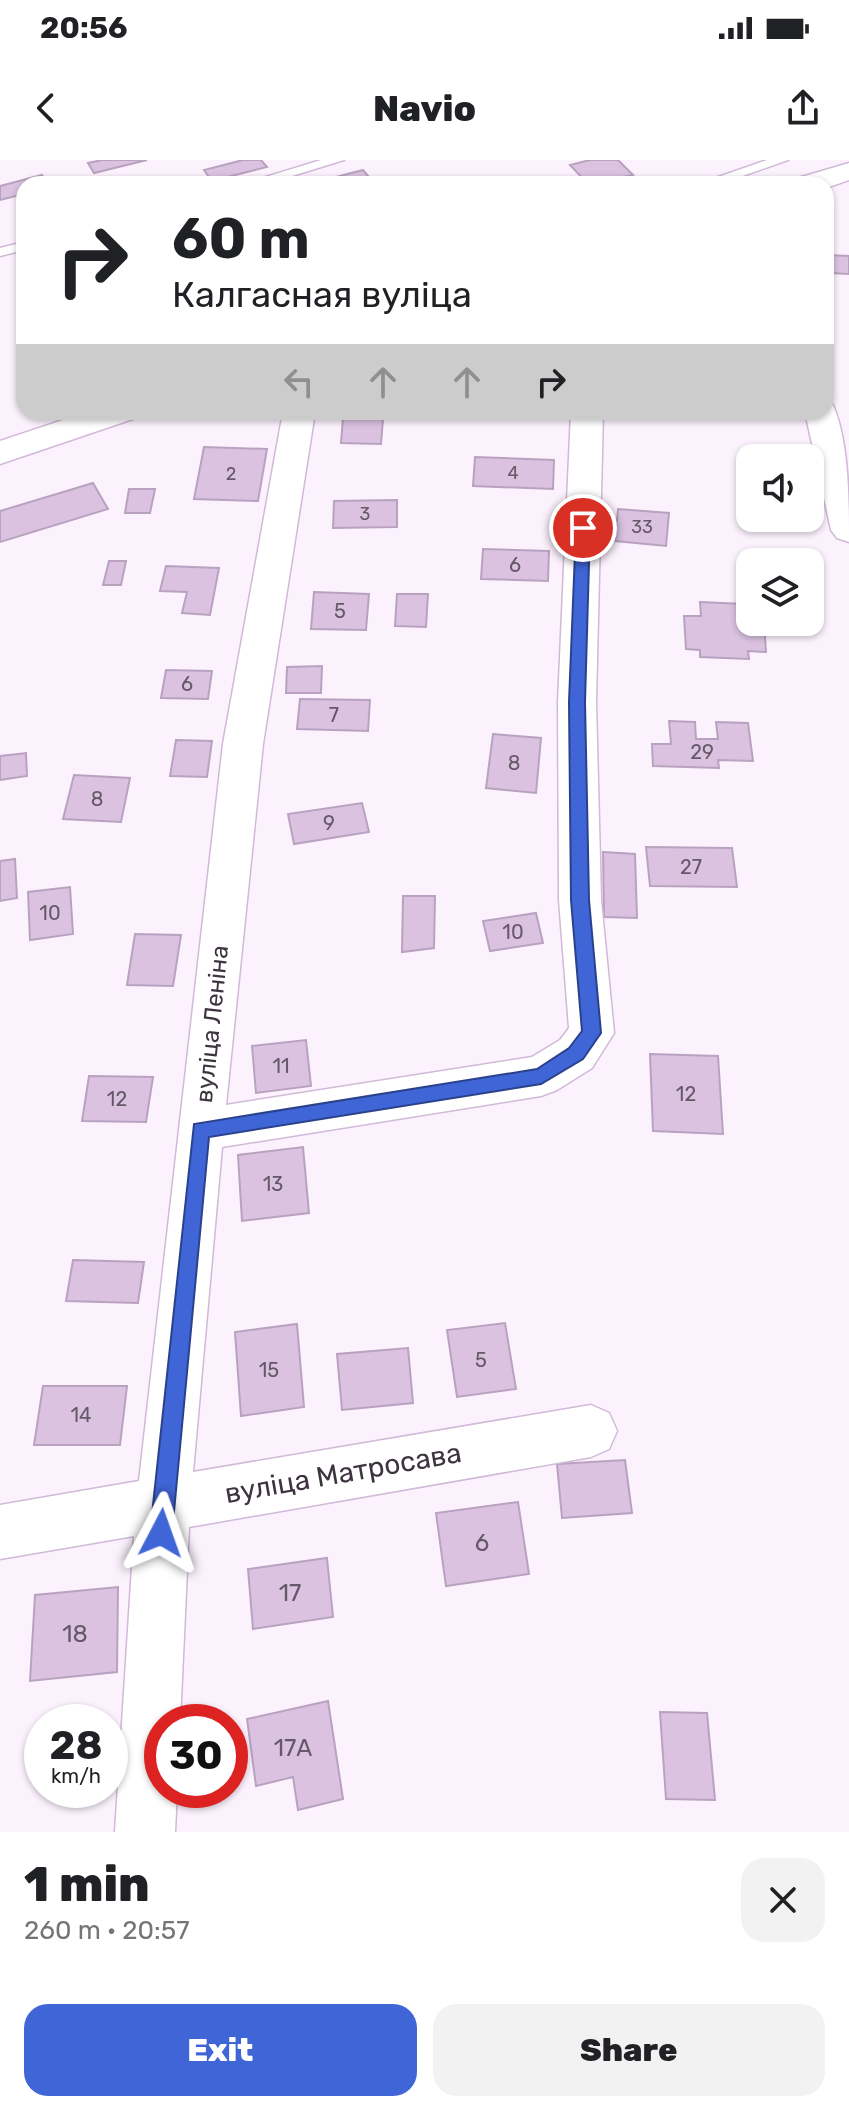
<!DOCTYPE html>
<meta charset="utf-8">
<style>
body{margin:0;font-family:Rubik,sans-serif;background:#f2f2f2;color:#202124;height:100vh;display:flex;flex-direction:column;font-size:30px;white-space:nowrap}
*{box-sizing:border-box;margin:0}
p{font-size:26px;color:#757577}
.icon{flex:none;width:44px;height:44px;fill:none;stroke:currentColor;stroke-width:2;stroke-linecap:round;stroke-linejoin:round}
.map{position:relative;height:1672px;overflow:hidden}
.details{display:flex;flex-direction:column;background:#fff;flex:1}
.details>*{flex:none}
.guide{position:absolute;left:16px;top:16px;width:818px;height:244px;border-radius:24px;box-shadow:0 2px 6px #0004;background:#fff;color:#202124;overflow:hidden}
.buttons{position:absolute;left:736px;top:284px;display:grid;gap:16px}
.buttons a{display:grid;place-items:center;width:88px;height:88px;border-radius:16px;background:#fff;box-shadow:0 2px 6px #0004;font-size:40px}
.speed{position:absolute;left:24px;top:1544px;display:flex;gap:16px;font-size:40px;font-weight:700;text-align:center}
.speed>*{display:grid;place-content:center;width:104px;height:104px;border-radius:50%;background:#fff;box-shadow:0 2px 6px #0004;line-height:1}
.speed small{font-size:20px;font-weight:400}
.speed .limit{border:12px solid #d22;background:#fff;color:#111}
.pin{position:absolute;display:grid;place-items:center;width:68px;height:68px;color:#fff;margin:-34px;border:4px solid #fff;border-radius:50%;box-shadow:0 2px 8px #0007}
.me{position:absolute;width:88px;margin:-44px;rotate:4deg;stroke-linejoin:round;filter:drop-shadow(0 0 6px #0008)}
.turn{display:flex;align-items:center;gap:28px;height:168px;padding:0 24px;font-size:36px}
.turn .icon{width:104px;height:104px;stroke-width:2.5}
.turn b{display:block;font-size:56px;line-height:68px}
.lanes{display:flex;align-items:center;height:76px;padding:0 24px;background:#0003;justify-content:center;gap:40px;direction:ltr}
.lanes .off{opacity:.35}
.round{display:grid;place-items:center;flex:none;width:84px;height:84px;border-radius:24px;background:#f2f2f2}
.head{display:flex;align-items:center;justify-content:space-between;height:136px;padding:0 24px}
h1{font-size:48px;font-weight:800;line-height:60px}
.primary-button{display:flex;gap:16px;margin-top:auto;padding:16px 24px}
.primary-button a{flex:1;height:92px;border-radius:24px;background:#4065d7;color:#fff;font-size:32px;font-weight:800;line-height:92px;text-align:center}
.primary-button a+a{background:#f2f2f2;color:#202124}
.status{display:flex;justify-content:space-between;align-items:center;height:56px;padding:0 40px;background:#fff;direction:ltr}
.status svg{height:22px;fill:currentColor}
header{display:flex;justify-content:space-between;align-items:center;height:104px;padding:0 24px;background:#fff;font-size:36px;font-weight:800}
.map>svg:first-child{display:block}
.building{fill:#dac2e0;stroke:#b9a2bf;stroke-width:2}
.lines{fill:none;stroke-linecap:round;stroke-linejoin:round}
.service-casing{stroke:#d1b9d7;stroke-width:3}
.minor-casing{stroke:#d1b9d7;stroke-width:3}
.tertiary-casing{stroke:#d1b9d7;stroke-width:3}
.service{fill:#fff;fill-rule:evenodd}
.minor{fill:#fff;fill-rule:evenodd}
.tertiary{fill:#fff;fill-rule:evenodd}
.route{fill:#4065d7;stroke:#2a428c;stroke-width:2}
.labels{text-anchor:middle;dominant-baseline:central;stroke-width:6;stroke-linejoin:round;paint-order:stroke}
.far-number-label{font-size:18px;fill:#655868}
.number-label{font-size:20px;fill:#655868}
.street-label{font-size:24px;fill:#3e3440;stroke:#fff}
.near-number-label{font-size:24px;fill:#655868}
.near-street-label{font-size:28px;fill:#3e3440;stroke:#fff}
</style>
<div class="status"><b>20:56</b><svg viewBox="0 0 49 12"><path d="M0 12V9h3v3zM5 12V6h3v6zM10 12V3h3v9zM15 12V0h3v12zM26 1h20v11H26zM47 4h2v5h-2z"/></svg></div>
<header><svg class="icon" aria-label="back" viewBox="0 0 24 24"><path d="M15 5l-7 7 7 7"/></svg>Navio<svg class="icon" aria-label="share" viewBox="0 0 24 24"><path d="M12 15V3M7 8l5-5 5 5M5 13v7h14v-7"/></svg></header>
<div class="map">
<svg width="849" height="1672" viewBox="0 0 849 1672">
<rect width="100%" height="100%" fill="#fcf2fe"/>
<!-- building -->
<path class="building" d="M102 0H147L94 13 88 3Z
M243 0H261L267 7 212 21 204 10Z
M590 0H618L633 15 588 24 570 5Z
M363 10 373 22 364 24 317 22Z
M42 15 48 24H24V34L0 40V26Z
M827 95 849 96V114L829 113Z
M343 258 383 259 381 284 341 283Z
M204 287 267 289 258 341 194 339Z
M475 297 554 300 553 329 473 326Z
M743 298H773H750V335Z
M93 323 108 349 0 382V351Z
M129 329H155L150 353H125Z
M397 340V367L333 368 334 341Z
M618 349 669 353 666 386 615 381Z
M483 389 549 391 548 421 481 419Z
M109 401H126L121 425H103Z
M166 406 219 408 210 455 182 453 187 432 160 431Z
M314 432 369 434 366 470 311 469Z
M397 434H428L426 467 395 466Z
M700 442 744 444 745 461 764 462 766 492 748 491 749 499 700 497V490L686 489 684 456H701Z
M322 506 321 533H286L287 507Z
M166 510 212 511 208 539 161 538Z
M300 539 370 540 368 571 297 569Z
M669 561 695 562 696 579H718L716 562 748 563 753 601 718 600 719 608 653 606 652 584H671Z
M493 574 541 578 536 633 486 628Z
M176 580 212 581 207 617 170 616Z
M26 593 27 616 0 620V596Z
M74 615 130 618 121 662 63 659Z
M362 643 369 672 294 684 288 654Z
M646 687 732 688 737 727 650 726Z
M603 692 635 694 637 758 604 757Z
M15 699 17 738 0 741V701Z
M70 727 73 774 30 780 28 732Z
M403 736H435L434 788 402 792Z
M536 753 543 783 490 791 483 761Z
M135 774 181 775 173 826 127 825Z
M306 880 311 926 256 933 252 886Z
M650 894 718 896 723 974 653 971Z
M89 916 153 917 146 962 82 961Z
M303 987 309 1053 242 1061 238 995Z
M73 1100 144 1102 138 1143 66 1141Z
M505 1163 516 1229 457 1237 447 1170Z
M297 1164 304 1247 241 1256 235 1172Z
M408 1188 413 1243 342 1250 337 1194Z
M43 1226H127L120 1285H34Z
M625 1300 632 1353 562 1358 557 1304Z
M518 1342 529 1414 446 1426 436 1353Z
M327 1398 333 1457 253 1469 248 1409Z
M118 1427 117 1512 30 1521 35 1435Z
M328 1541 343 1639 298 1650 293 1617 256 1626 247 1559Z
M660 1552 707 1553 715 1640 666 1639Z"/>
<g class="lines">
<!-- service casing -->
<g class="service-casing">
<path id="service" d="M321 0H344L266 24H243Z
M767 0H788L720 24H698Z
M24 82V90L0 96V88Z"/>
</g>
<!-- minor casing -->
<g class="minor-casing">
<path id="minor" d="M826 243 833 245C849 282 849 339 849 382L837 378 831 370 805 252H826Z
M283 252H315L263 584 226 945 532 897 560 880 569 868 559 740 558 542 571 252H603L596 542 601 740 614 873 592 908 557 930 541 936 222 987 193 1312 591 1245 609 1253 617 1271 609 1289 591 1297 189 1367 180 1562H162V1630H177L175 1672H115L134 1376 0 1399V1345L139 1321 223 584Z"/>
</g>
<!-- tertiary casing -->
<g class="tertiary-casing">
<path id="tertiary" d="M849 3V20L826 28V24H794L798 18Z
M87 252H137L133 259 0 304V281Z"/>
</g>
<!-- service -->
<use href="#service" class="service"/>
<!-- minor -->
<use href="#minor" class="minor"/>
<!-- tertiary -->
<use href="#tertiary" class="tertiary"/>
</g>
<!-- route -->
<path class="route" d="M583 363 590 368 585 542 589 740 601 873 583 899 541 924 209 977 172 1373 169 1381 161 1385 153 1381 150 1373 194 964 537 909 569 888 582 871 571 740 569 542 576 368Z"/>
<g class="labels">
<!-- far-number labels -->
<g class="far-number-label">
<text x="513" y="313">4</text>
<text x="231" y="314">2</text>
<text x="365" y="354">3</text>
<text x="642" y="367">33</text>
</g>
<!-- number labels -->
<g class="number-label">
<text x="515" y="405">6</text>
<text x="340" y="451">5</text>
<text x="187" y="524">6</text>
<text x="334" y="555">7</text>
<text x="702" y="592">29</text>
<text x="514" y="603">8</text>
<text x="97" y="639">8</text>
<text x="329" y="663">9</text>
<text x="691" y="707">27</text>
<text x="50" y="753">10</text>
<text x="513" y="772">10</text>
<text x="281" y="906">11</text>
<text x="686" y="934">12</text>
<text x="117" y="939">12</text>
<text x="273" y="1024">13</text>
<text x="481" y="1200">5</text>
<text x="269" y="1210">15</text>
<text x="81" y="1255">14</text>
</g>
<!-- street labels -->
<g class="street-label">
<text transform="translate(212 864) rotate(-84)">вуліца Леніна</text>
</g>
<!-- near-number labels -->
<g class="near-number-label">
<text x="482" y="1383">6</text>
<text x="290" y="1433">17</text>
<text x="75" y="1474">18</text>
<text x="293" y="1588">17А</text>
</g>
<!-- near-street labels -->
<g class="near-street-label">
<text transform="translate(343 1313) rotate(-10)">вуліца Матросава</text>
</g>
</g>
</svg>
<div class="buttons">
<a><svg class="icon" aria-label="sound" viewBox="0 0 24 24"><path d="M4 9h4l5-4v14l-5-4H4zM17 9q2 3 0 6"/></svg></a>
<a><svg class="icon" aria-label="layers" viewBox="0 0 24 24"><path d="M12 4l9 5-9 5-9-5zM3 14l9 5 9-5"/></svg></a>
</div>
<div class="speed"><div>28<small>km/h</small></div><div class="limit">30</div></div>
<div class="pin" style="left:583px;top:368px;background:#d93025"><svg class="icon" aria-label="arrive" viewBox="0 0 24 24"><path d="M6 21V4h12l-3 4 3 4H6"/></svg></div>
<svg class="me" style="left:161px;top:1373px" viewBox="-20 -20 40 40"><path d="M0-17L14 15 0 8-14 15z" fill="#4065d7" stroke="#fff" stroke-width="4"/></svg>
<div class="guide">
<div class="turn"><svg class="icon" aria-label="right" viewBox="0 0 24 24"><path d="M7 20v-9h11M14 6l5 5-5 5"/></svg><div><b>60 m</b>Калгасная вуліца</div></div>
<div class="lanes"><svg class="icon off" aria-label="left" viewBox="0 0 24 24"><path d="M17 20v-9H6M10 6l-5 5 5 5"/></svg><svg class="icon off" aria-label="ahead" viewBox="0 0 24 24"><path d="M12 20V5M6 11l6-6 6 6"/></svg><svg class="icon off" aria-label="ahead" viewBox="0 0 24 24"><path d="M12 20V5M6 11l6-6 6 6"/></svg><svg class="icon" aria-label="right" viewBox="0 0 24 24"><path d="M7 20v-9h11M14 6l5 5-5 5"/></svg></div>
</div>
</div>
<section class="details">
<div class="head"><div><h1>1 min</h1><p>260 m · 20:57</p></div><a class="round"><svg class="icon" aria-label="close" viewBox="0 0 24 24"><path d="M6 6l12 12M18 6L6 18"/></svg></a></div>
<div class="primary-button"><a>Exit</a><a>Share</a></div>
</section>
